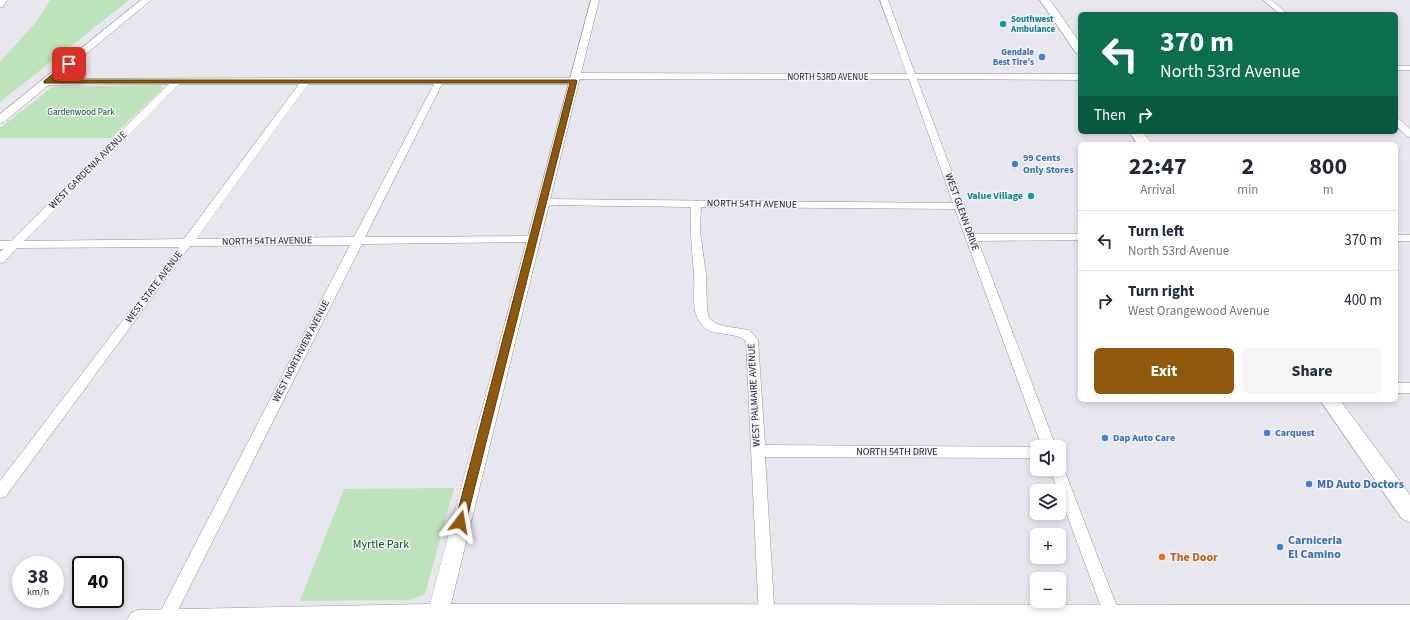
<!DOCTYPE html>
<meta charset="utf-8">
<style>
body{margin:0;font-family:"Source Sans 3",sans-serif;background:#f6f6f7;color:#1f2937;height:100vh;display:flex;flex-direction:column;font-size:15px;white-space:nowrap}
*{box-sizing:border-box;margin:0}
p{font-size:13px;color:#747a83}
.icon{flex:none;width:22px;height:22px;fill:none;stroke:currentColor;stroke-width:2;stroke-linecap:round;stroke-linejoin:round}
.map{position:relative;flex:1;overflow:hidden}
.sheet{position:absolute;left:1078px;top:142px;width:320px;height:260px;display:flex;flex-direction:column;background:#fff;border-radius:6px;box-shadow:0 2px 6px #0003}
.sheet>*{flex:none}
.guide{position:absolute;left:1078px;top:12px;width:320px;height:122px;border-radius:6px;box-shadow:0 2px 6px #0003;background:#0b6e4f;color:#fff;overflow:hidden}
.tools{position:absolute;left:1030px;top:440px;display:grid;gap:8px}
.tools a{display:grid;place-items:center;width:36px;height:36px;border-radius:6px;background:#fff;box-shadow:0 2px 6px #0003;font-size:20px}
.speed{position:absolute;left:12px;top:556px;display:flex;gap:8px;font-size:20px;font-weight:700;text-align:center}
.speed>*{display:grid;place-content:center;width:52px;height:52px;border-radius:50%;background:#fff;box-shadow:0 2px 6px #0003;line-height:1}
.speed small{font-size:10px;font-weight:400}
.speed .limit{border:2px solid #111;border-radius:6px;background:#fff;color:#111}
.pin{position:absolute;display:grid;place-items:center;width:34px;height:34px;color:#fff;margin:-17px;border-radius:8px;box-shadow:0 2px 6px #0006}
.me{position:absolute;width:44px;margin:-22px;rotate:14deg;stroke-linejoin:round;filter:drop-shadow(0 0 3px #0008)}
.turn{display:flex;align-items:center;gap:14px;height:84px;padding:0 16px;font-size:18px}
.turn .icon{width:52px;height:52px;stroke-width:2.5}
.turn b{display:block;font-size:28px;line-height:34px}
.then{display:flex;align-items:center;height:38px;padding:0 16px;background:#0003;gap:8px;font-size:15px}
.eta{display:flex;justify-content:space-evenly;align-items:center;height:68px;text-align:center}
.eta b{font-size:24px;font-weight:700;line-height:28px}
.cta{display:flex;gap:8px;margin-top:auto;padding:8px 16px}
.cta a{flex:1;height:46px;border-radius:6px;background:#8e590b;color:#fff;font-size:16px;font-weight:700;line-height:46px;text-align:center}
.cta a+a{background:#f6f6f7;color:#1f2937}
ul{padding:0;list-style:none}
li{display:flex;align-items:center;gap:12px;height:60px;padding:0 16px;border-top:1px solid #e0e1e3}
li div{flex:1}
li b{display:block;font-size:15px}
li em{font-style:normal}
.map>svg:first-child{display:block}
.green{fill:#bce3b9}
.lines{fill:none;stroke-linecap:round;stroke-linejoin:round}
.minor-casing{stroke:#929199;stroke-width:1}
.tertiary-casing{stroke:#929199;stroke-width:1}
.secondary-casing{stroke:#929199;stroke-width:1}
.minor{fill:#fff;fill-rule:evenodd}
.tertiary{fill:#fff;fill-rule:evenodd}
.secondary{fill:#fff;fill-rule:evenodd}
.route{fill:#8e590b;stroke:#5c3a07}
.culture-dot{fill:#0f9aa8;stroke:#f5f4fe;stroke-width:1.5}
.shop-dot{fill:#3f7fe0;stroke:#f5f4fe;stroke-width:1.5}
.food-dot{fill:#e8710a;stroke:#f5f4fe;stroke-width:1.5}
.labels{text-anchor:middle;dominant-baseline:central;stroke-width:3;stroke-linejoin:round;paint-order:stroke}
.far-culture-label{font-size:9px;font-weight:bold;fill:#0d838f;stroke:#f5f4fe;text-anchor:start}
.far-shop-label{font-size:9px;font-weight:bold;fill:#366cbe;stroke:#f5f4fe;text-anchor:end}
.far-street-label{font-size:9px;fill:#1b1b1e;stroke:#f5f4fe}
.far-park-label{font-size:9px;fill:#195118;stroke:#f5f4fe}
.shop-label{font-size:10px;font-weight:bold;fill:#366cbe;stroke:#f5f4fe;text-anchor:start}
.street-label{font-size:10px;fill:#1b1b1e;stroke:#f5f4fe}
.culture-label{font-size:10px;font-weight:bold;fill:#0d838f;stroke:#f5f4fe;text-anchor:end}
.near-shop-label{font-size:12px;font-weight:bold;fill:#366cbe;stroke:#f5f4fe;text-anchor:start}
.near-park-label{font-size:12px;fill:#195118;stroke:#f5f4fe}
.near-food-label{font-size:12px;font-weight:bold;fill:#c56008;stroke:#f5f4fe;text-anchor:start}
</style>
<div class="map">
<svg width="1410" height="620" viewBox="0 0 1410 620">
<rect width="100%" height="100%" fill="#e8e7f0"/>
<!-- green -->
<path class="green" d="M50 0H129L0 102V62L37 21Z
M159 85 162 86 163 88 111 138H0V128L52 87Z
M454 488 425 594 416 598 408 600 300 601 344 489Z"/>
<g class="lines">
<!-- minor casing -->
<g class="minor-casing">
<path id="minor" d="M0 0H7L3 7H0Z
M880 0H888L915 74H1080V80L917 79 975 234H1080V240L978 241 1056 447H1042L955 209 701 207 700 231 706 275 707 310 709 318 715 323 723 326 749 330 758 340 765 445 1040 447H1037V458L765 457 775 620H759L746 341C736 332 718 336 706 329 700 324 697 318 695 311 693 299 695 286 694 274 692 251 690 230 691 207L544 205 539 202 544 199 953 203 909 79H575L571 76 575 73 907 74Z
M1263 0H1271L1288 14H1280Z
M1396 66H1410V70H1396Z
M306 78H574L578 81 574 84H442L365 237 533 236 537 237 538 239 537 241 533 242 362 244 173 620H156L350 245 190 246 5 497 0 498V481L179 247 17 248 4 262 0 263V252L4 249H0V241H11L169 84 47 85 43 82 47 79ZM179 84H299L184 239 24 241ZM308 84H434L354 237 196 239Z
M1396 118 1399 119 1410 129V137L1407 136 1396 126Z
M1396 235H1410V241H1396Z
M1396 383H1410V393H1396Z
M1059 464 1062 465 1064 469 1122 620H1106L1050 469H1059Z"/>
</g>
<!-- tertiary casing -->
<g class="tertiary-casing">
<path id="tertiary" d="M141 0H151L4 122 0 123V114Z
M591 0H599L451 604 1410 605V620H127L131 613 138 610 430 604Z"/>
</g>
<!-- secondary casing -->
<g class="secondary-casing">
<path id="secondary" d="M1040 0H1050L1080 43V54L1076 53Z
M1129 132H1143L1152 144H1138Z
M1320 400H1340L1410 495V522L1402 519Z"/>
</g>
<!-- minor -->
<use href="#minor" class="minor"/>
<!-- tertiary -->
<use href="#tertiary" class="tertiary"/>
<!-- secondary -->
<use href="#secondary" class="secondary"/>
</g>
<!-- route -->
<path class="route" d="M67 62 72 64 53 80H576L577 81 465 526 460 528 456 526 455 522 570 83H44V81Z"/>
<!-- markers -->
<g class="culture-dot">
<circle cx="1003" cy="24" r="4"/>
<circle cx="1031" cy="196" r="4"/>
</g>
<g class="shop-dot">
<circle cx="1042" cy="57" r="4"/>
<circle cx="1015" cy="164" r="4"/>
<circle cx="1267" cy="433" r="4"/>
<circle cx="1105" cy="438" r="4"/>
<circle cx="1309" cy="484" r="4"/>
<circle cx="1280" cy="547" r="4"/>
</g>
<circle class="food-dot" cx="1162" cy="557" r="4"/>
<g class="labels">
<!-- far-culture labels -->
<g class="far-culture-label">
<text x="1011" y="19">Southwest<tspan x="1011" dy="10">Ambulance</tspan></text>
</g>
<!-- far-shop labels -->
<g class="far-shop-label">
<text x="1034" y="52">Gendale<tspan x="1034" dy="10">Best Tire's</tspan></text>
</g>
<!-- far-street labels -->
<g class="far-street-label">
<text x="828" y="77">NORTH 53RD AVENUE</text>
</g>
<!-- far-park labels -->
<g class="far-park-label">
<text x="81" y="112">Gardenwood Park</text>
</g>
<!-- shop labels -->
<g class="shop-label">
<text x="1023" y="158">99 Cents<tspan x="1023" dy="12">Only Stores</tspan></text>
<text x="1275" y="433">Carquest</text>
<text x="1113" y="438">Dap Auto Care</text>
</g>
<!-- street labels -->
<g class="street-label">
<text transform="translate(88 170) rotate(-45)">WEST GARDENIA AVENUE</text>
<text transform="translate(752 204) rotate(1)">NORTH 54TH AVENUE</text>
<text transform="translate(962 212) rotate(70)">WEST GLENN DRIVE</text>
<text transform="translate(267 241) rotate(-1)">NORTH 54TH AVENUE</text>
<text transform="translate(154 287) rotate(-53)">WEST STATE AVENUE</text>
<text transform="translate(301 351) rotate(-63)">WEST NORTHVIEW AVENUE</text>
<text transform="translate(754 395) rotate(-93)">WEST PALMAIRE AVENUE</text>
<text x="897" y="452">NORTH 54TH DRIVE</text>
</g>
<!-- culture labels -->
<g class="culture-label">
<text x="1023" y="196">Value Village</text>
</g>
<!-- near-shop labels -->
<g class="near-shop-label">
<text x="1317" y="484">MD Auto Doctors</text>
<text x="1288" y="540">Carniceria<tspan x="1288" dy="14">El Camino</tspan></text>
</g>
<!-- near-park labels -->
<g class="near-park-label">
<text x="381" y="544">Myrtle Park</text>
</g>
<!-- near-food labels -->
<g class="near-food-label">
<text x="1170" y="557">The Door</text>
</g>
</g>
</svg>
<div class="tools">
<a><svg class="icon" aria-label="sound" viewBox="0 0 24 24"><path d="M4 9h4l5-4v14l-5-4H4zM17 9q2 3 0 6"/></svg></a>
<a><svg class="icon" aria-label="layers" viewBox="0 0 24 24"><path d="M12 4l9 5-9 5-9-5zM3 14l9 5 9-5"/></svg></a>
<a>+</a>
<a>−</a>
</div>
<div class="speed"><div>38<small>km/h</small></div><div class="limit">40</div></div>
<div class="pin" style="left:69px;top:64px;background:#d93025"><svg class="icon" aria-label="arrive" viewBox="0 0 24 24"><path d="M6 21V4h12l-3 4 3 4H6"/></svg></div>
<svg class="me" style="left:460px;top:522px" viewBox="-20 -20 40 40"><path d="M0-17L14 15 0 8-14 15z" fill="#8e590b" stroke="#fff" stroke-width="4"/></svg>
<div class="guide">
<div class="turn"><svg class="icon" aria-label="left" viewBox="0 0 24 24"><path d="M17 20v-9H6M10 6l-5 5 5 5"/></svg><div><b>370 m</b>North 53rd Avenue</div></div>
<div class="then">Then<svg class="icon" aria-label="right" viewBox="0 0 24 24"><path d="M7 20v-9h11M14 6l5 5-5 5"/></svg></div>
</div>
<section class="sheet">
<div class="eta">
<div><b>22:47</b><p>Arrival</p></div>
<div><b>2</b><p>min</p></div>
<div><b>800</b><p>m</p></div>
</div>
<ul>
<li><svg class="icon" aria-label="left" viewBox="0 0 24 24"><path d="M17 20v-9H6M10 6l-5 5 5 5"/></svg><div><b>Turn left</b><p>North 53rd Avenue</p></div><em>370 m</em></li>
<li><svg class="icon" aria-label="right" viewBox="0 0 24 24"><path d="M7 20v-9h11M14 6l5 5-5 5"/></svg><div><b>Turn right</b><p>West Orangewood Avenue</p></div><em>400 m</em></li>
</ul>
<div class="cta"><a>Exit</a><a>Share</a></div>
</section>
</div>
